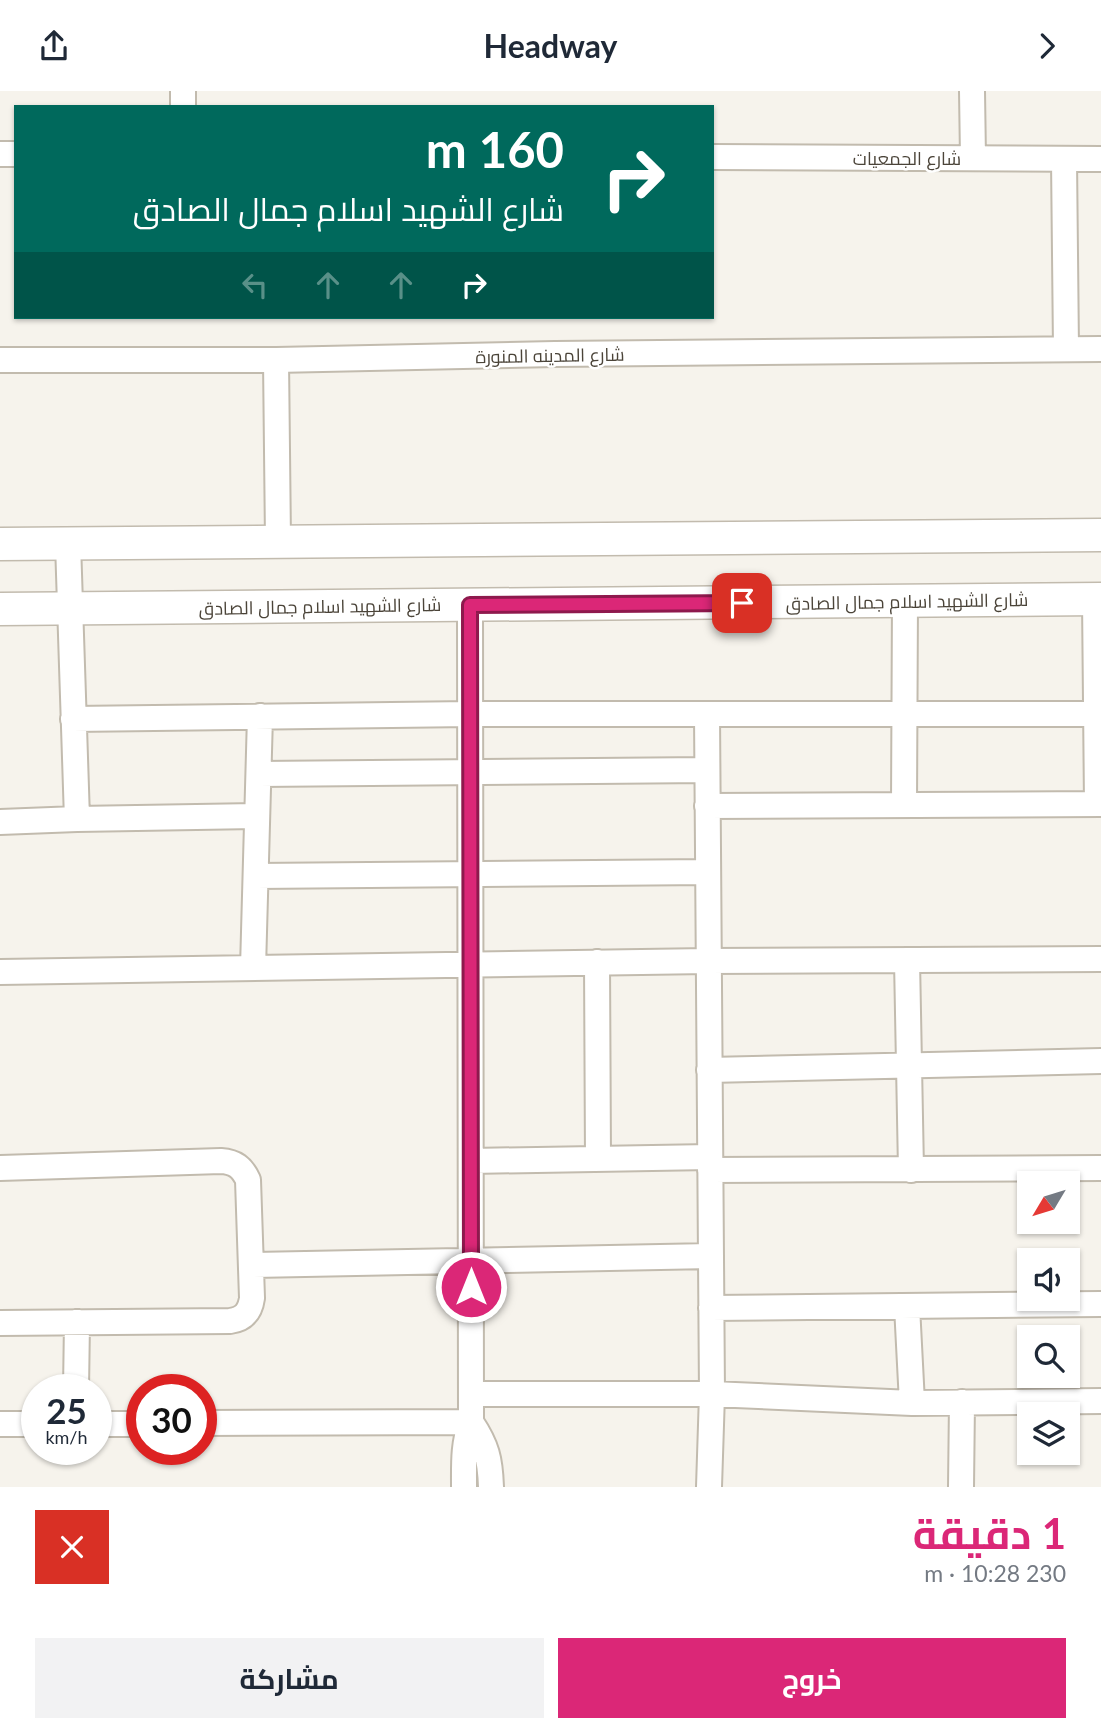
<!DOCTYPE html>
<html lang="ar">
<meta charset="utf-8">
<style>
body{margin:0;font-family:Lato,Cairo,sans-serif;background:#f2f2f3;color:#1f2937;direction:rtl;height:100vh;display:flex;flex-direction:column;font-size:26px;white-space:nowrap}
*{box-sizing:border-box;margin:0}
p{font-size:23px;color:#747a83}
.icon{flex:none;width:38px;height:38px;fill:none;stroke:currentColor;stroke-width:2;stroke-linecap:round;stroke-linejoin:round}
.map{position:relative;height:1396px;overflow:hidden;direction:ltr}
.side{display:flex;flex-direction:column;background:#fff;flex:1}
.side>*{flex:none}
.banner{position:absolute;left:14px;top:14px;width:700px;height:214px;border-radius:0px;box-shadow:0 2px 5px #0004;direction:rtl;background:#00695c;color:#fff;overflow:hidden}
.needle{width:46px;rotate:232deg}
.controls{position:absolute;left:1017px;top:1080px;display:grid;gap:14px}
.controls a{display:grid;place-items:center;width:63px;height:63px;border-radius:0px;background:#fff;box-shadow:0 2px 5px #0004;font-size:35px}
.speed{position:absolute;left:21px;top:1283px;display:flex;gap:14px;font-size:35px;font-weight:700;text-align:center}
.speed>*{display:grid;place-content:center;width:91px;height:91px;border-radius:50%;background:#fff;box-shadow:0 2px 5px #0004;line-height:1}
.speed small{font-size:18px;font-weight:400}
.speed .limit{border:10px solid #d22;background:#fff;color:#111}
.pin{position:absolute;display:grid;place-items:center;width:60px;height:60px;color:#fff;margin:-30px;border-radius:14px;box-shadow:0 4px 10px #0006}
.me{position:absolute;width:77px;margin:-38px;rotate:0deg;stroke-linejoin:round;filter:drop-shadow(0 0 5px #0008)}
.turn{display:flex;align-items:center;gap:24px;height:147px;padding:0 35px;font-size:32px}
.turn .icon{width:91px;height:91px;stroke-width:2.5}
.turn b{display:block;font-size:49px;line-height:60px}
.lanes{display:flex;align-items:center;height:66px;padding:0 35px;background:#0003;justify-content:center;gap:35px;direction:ltr}
.lanes .off{opacity:.35}
.round{display:grid;place-items:center;flex:none;width:74px;height:74px;border-radius:0px;background:#f2f2f3}
.head{display:flex;align-items:center;justify-content:space-between;height:119px;padding:0 35px}
h1{font-size:42px;font-weight:700;line-height:52px;color:#db2777}
.button{display:flex;gap:14px;margin-top:auto;padding:14px 35px}
.button a{flex:1;height:80px;border-radius:0px;background:#db2777;color:#fff;font-size:28px;font-weight:700;line-height:80px;text-align:center}
.button a+a{background:#f2f2f3;color:#1f2937}
header{display:flex;justify-content:space-between;align-items:center;height:91px;padding:0 35px;background:#fff;font-size:32px;font-weight:700}
.map>svg:first-child{display:block}
.lines{fill:none;stroke-linecap:round;stroke-linejoin:round}
.minor-casing{stroke:#c2bbae;stroke-width:28}
.tertiary-casing{stroke:#c2bbae;stroke-width:35}
.minor{stroke:#fff;stroke-width:24}
.tertiary{stroke:#fff;stroke-width:32}
.route-casing{stroke:#8e194d;stroke-width:18}
.route{stroke:#db2777;stroke-width:12}
.labels{text-anchor:middle;dominant-baseline:central;stroke-width:5;stroke-linejoin:round;paint-order:stroke}
.street-label{font-size:18px;fill:#4b4439;stroke:#fff}
</style>
<header><svg class="icon" aria-label="forward" viewBox="0 0 24 24"><path d="M9 5l7 7-7 7"/></svg>Headway<svg class="icon" aria-label="share" viewBox="0 0 24 24"><path d="M12 15V3M7 8l5-5 5 5M5 13v7h14v-7"/></svg></header>
<div class="map">
<svg width="1101" height="1396" viewBox="0 0 1101 1396">
<rect width="100%" height="100%" fill="#f6f3ec"/>
<g class="lines">
<!-- minor casing -->
<g class="minor-casing">
<path id="minor" d="M183 0V16
M972 0 973 67
M0 63H16
M712 66 1101 68
M1064 68 1066 258
M0 269H276L555 263 1101 258
M276 269 278 450
M68 452 77 728
M1095 508 1097 713
M707 623 712 1303 912 1312 1101 1310
M73 628 470 623H1101
M259 683 707 679
M904 713 905 510
M707 715 1101 713
M0 731 77 728 256 725
M256 785 708 781
M907 869 911 1079
M597 871 598 1068
M253 877 260 625
M0 881 708 870 1101 868
M709 979 1101 970
M471 1070 710 1066
M0 1077 221 1070C235 1071 242 1076 248 1089L252 1207C250 1221 244 1228 230 1230L0 1232
M710 1079 1101 1077
M251 1174 711 1165
M907 1215 912 1312
M711 1217 1101 1213
M76 1298 77 1231
M471 1303H712L709 1396
M471 1331C487 1355 490 1368 491 1396
M201 1332 471 1331
M0 1333H37
M96 1333H142
M464 1396C464 1372 463 1354 471 1331L470 514
M961 1396 962 1311"/>
</g>
<!-- tertiary casing -->
<g class="tertiary-casing">
<path id="tertiary" d="M0 453 1101 444
M0 518 1101 508"/>
</g>
<!-- minor -->
<use href="#minor" class="minor"/>
<!-- tertiary -->
<use href="#tertiary" class="tertiary"/>
</g>
<g class="lines">
<!-- route casing -->
<g class="route-casing">
<path id="route" d="M471 1196 470 514 742 512"/>
</g>
<!-- route -->
<use href="#route" class="route"/>
</g>
<g class="labels">
<!-- street labels -->
<g class="street-label">
<text x="907" y="67">شارع الجمعيات</text>
<text transform="translate(550 264) rotate(-1)">شارع المدينه المنورة</text>
<text transform="translate(907 510) rotate(-1)">شارع الشهيد اسلام جمال الصادق</text>
<text transform="translate(320 515) rotate(-1)">شارع الشهيد اسلام جمال الصادق</text>
</g>
</g>
</svg>
<div class="controls">
<a><svg class="needle" viewBox="-14 -14 28 28"><path d="M0-13l5 13h-10z" fill="#e53935"/><path d="M0 13l5-13h-10z" fill="#747a83"/></svg></a>
<a><svg class="icon" aria-label="sound" viewBox="0 0 24 24"><path d="M4 9h4l5-4v14l-5-4H4zM17 9q2 3 0 6"/></svg></a>
<a><svg class="icon" aria-label="search" viewBox="0 0 24 24"><circle cx="10" cy="10" r="6"/><path d="M15 15l6 6"/></svg></a>
<a><svg class="icon" aria-label="layers" viewBox="0 0 24 24"><path d="M12 4l9 5-9 5-9-5zM3 14l9 5 9-5"/></svg></a>
</div>
<div class="speed"><div>25<small>km/h</small></div><div class="limit">30</div></div>
<div class="pin" style="left:742px;top:512px;background:#d93025"><svg class="icon" aria-label="arrive" viewBox="0 0 24 24"><path d="M6 21V4h12l-3 4 3 4H6"/></svg></div>
<svg class="me" style="left:471px;top:1196px" viewBox="-20 -20 40 40"><circle r="17" fill="#db2777" stroke="#fff" stroke-width="3"/><path d="M0-11L8 9 0 5-8 9z" fill="#fff"/></svg>
<div class="banner">
<div class="turn"><svg class="icon" aria-label="right" viewBox="0 0 24 24"><path d="M7 20v-9h11M14 6l5 5-5 5"/></svg><div><b>160 m</b>شارع الشهيد اسلام جمال الصادق</div></div>
<div class="lanes"><svg class="icon off" aria-label="left" viewBox="0 0 24 24"><path d="M17 20v-9H6M10 6l-5 5 5 5"/></svg><svg class="icon off" aria-label="ahead" viewBox="0 0 24 24"><path d="M12 20V5M6 11l6-6 6 6"/></svg><svg class="icon off" aria-label="ahead" viewBox="0 0 24 24"><path d="M12 20V5M6 11l6-6 6 6"/></svg><svg class="icon" aria-label="right" viewBox="0 0 24 24"><path d="M7 20v-9h11M14 6l5 5-5 5"/></svg></div>
</div>
</div>
<section class="side">
<div class="head"><div><h1>1 دقيقة</h1><p>230 m · 10:28</p></div><a class="round" style="background:#d93025;color:#fff"><svg class="icon" aria-label="close" viewBox="0 0 24 24"><path d="M6 6l12 12M18 6L6 18"/></svg></a></div>
<div class="button"><a>خروج</a><a>مشاركة</a></div>
</section>
